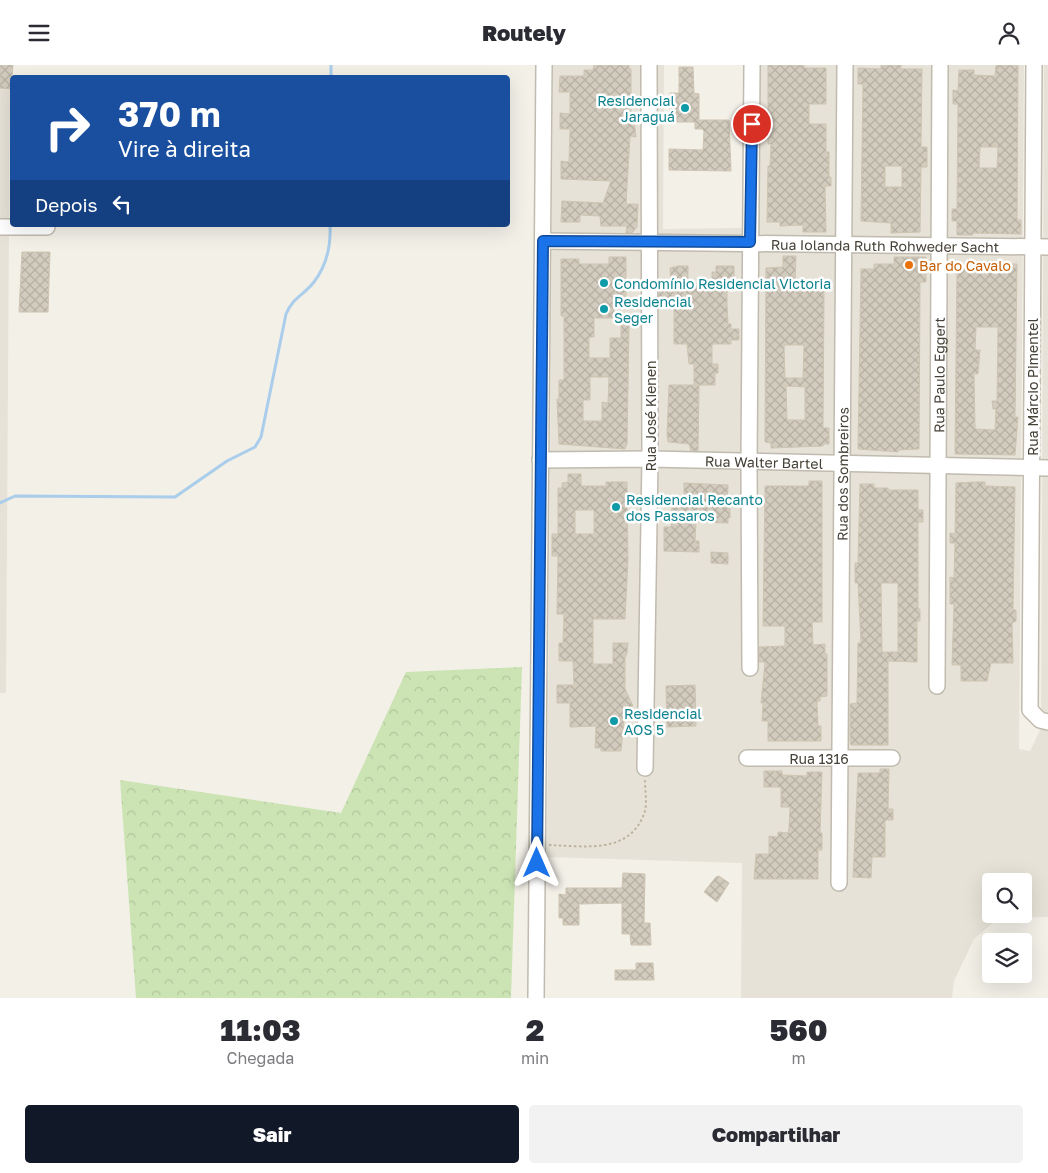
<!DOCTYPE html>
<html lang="pt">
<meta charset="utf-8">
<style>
body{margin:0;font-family:"Golos Text",sans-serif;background:#f2f2f3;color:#2b2b33;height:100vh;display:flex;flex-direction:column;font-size:19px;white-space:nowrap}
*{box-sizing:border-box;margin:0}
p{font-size:16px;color:#7c7c81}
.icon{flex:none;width:28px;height:28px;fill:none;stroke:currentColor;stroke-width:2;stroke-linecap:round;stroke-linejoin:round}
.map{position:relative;height:933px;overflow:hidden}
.details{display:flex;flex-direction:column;background:#fff;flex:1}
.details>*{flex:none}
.hud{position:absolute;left:10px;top:10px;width:500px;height:152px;border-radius:5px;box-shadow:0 5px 20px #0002;background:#1a4fa0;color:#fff;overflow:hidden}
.buttons{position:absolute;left:982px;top:808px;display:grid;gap:10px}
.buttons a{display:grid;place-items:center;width:50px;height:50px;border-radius:5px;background:#fff;box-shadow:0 5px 20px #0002;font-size:25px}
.pin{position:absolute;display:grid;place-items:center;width:42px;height:42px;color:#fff;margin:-21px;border:2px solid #fff;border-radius:50%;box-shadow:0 1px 5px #0007}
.me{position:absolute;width:55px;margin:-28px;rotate:0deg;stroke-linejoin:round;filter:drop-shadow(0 0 4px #0008)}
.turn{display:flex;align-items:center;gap:18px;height:105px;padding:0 25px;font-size:22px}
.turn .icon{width:65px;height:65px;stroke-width:2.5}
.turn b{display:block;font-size:35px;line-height:42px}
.then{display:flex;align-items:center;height:48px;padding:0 25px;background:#0003;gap:10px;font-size:19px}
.eta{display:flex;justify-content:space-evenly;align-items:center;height:85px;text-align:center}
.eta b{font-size:30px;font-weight:800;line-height:35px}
.button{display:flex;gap:10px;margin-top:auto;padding:10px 25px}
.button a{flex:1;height:58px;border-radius:5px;background:#111827;color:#fff;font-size:20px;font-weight:800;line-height:58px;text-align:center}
.button a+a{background:#f2f2f3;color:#2b2b33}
header{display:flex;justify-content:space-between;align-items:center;height:65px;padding:0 25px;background:#fff;font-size:22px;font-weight:800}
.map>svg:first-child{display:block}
.residential{fill:#e6e2d7;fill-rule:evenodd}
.forest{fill:url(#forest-crowns)}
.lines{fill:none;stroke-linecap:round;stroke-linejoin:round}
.stream{stroke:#a9cdeb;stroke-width:3}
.building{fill:url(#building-cross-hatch);stroke:#cec4b2;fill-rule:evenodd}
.minor-casing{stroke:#c0bbae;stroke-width:18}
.path{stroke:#beb49e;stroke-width:2;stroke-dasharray:2.5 2.5;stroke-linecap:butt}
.minor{stroke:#fff;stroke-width:15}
.route-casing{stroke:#114b97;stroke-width:12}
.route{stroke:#1a73e8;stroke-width:9}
.culture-dot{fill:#0f9aa8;stroke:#fff;stroke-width:2}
.food-dot{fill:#e8710a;stroke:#fff;stroke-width:2}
.labels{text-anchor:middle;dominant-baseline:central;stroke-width:5;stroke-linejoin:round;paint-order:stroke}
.culture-label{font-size:14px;fill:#0d838f;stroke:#fff;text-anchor:start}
.street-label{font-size:14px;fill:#464137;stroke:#fff}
.food-label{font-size:14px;fill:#c56008;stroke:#fff;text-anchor:start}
</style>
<header><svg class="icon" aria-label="menu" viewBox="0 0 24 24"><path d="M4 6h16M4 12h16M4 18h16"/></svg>Routely<svg class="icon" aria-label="person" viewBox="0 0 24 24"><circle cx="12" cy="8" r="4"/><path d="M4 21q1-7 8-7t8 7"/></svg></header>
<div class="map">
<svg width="1048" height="933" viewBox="0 0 1048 933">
<defs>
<pattern id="forest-crowns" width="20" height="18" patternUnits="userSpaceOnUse" patternTransform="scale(1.25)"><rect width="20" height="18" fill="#cce4b4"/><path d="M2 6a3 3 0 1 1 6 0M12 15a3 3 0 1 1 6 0" fill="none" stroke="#b1c59b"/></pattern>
<pattern id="building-cross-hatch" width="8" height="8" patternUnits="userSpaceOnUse" patternTransform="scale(1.25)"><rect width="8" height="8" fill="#d3ccbe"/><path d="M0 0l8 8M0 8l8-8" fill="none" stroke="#b6b0a4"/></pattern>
</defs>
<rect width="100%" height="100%" fill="#f3f0e8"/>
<!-- residential -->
<path class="residential" d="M0 0H10L6 628H0Z
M553 0H664L663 164 743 163 745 0H1024L1019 684 1030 686 1041 663 1044 0H1048V852L1008 853 994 857 974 874 954 916 952 933H741L742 798 547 792ZM991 816H1024V849H991Z"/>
<!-- forest -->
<path class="forest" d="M522 602 511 933H136L120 715 341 748 406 607Z"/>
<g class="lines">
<!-- stream -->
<path class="stream" d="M331 12V0
M0 438 15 431 175 432 227 396 255 382 261 372 286 249C293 232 304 230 314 217 327 200 331 181 330 160"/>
</g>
<!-- building -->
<path class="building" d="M0 0H13L11 24 0 23Z
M594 0H629V4H631V55H634L636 72 630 71 626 139H638L637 162 632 168H626L627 161H601L600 151 580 150V157H561L562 136 603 138 611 116 561 114V96L569 97 570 64H560V48L570 49V27H559L560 11H584V5H593Z
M768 0H804V3H826V39H809V59H826V87H829V112H831V121H825L826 167H803V160L780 161V157H767L768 101H770L771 79H768Z
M881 0H901V4H922L921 82H927V102H921L920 167 891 168V158L861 156 863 19H858V3L881 4ZM885 101H902V122H885Z
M996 0H1018L1017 155H1021V169L972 168 973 170H957V156H952V144H957L958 39H953V25L958 26 959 5H974V10L995 11ZM980 82H998L997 103H979Z
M679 2H693L694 28 699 29V55H729L731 106 669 105V84L703 85 704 66 702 64H695V57H670V28H679Z
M22 187H50L48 247H19Z
M783 191H796L795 218H818V224H824L823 363H829V379H823V381L771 383V378L765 377 766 203 783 202ZM784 280H804L803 313H785ZM786 321 805 322V355H787Z
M609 192H626V239H614V253H594V272H589V293H610V273H621V260H629L627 379 625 384 559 379 557 334 559 335V315H564V251H561V194H579V199H609ZM590 312H609L608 338 602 337V356H583V335H590Z
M894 192H926V217H920L919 384 898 385V387L858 384 861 204H874V199H894Z
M987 196H998V199H1017L1015 352H1018L1015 390 955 389 957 204 987 205ZM976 262H998L997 336H992L993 344H996L995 365 975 364 974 309H978L980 285H975Z
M678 201H688V219H712V207H716V201H734V219H727V239L728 259H731V264H739V275H731V279H712V299H718V308H715V320H699L698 386H691L689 379 668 377 667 370 669 320H694V299H689L687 279H674V238H659V218L671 219 670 203Z
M568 409H581V421H606V417H627L628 495 625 554H593V599H613V578H628L627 588 625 593V624L633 641 625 645 621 686H601V683H595L596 661 570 662V638H557V620H574L573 596H559V578H563L564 549H557L558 491H552V469H558V423H562V418L568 417ZM575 445H594V469H575Z
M809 416H822V557H812L813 580 825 579V589H827V631L820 632V636H817L818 661H821V676H768V656H762L763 638H761L765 597H759V582L785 581V561H763L765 421H809Z
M975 417H985V421L1015 422 1013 545H1016V556L1012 558 1013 598H991L987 616H961V600H952L954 539H950V512L954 513 955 478H950V468L955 469 956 418Z
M684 418 728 420 727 443H730V453H728V458L696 457 695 476H699V487L664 486V462H671L672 442H677V438H684Z
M860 419H874V423H888V425H918V445H923V457H918V544H920V556H917V597L888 596V680H851L850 677V639L857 638 858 578H861L858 518H855V498H858ZM881 518H898V587H882Z
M711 487 728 488V499L711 498Z
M695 620 696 661 667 662 666 621Z
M880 704H889L888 744H893V755H885V792H872L871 813 853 812 858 708H880Z
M764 706H782V710L807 711V707H822L820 768H822V785H818V814H754L756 789H769V771L778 772V767L788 768 789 763 790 742H781V722H764Z
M623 808 645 809 644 858H650L651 880H631L630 869H622V838L579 839V860H563V853H559V829L566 830V823H622Z
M719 811 729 818 717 837 704 827 716 812Z
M636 898H653L654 915H615V905H636Z"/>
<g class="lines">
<!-- minor casing -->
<g class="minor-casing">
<g id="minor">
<path d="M1034 0 1030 645 1040 655 1048 657"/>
<path d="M0 162H47"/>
<path id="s1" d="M543 176 1048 182"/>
<path id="s2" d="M540 395 650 394 1048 403"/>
<path d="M750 603 749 397 752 0"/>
<path id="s3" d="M937 621 940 0"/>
<path id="s4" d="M747 693H892"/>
<path d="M645 703 650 394 649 0"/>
<path id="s5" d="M839 818 845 0"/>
<path d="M536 933 544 0"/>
</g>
</g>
<!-- path -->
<path class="path" d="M549 780C585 781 631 790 645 746 647 737 645 724 645 715"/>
<!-- minor -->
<use href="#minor" class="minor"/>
</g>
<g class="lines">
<!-- route casing -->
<g class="route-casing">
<path id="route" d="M537 798 543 176 750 177 752 59"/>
</g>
<!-- route -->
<use href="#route" class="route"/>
</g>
<!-- markers -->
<g class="culture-dot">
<circle cx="685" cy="43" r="5"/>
<circle cx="604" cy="218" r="5"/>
<circle cx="604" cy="244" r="5"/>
<circle cx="616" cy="442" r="5"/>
<circle cx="614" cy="656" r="5"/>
</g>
<circle class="food-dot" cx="909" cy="200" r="5"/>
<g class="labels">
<!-- culture labels -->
<g class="culture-label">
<text x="675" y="35" text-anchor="end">Residencial<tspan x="675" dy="16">Jaraguá</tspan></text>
<text x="614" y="218">Condomínio Residencial Victoria</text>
<text x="614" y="236">Residencial<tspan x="614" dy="16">Seger</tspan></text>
<text x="626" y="434">Residencial Recanto<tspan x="626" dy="16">dos Passaros</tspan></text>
<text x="624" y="648">Residencial<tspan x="624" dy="16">AOS 5</tspan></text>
</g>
<!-- street labels -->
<g class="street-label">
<text stroke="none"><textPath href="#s1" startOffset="342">Rua Iolanda Ruth Rohweder Sacht</textPath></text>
<text stroke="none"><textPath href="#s3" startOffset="311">Rua Paulo Eggert</textPath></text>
<text transform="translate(1032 322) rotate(-90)">Rua Márcio Pimentel</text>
<text transform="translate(650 351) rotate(-90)">Rua José Kienen</text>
<text stroke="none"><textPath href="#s2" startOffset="224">Rua Walter Bartel</textPath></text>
<text stroke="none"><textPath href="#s5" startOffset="409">Rua dos Sombreiros</textPath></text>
<text stroke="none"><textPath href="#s4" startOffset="72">Rua 1316</textPath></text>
</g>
<!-- food labels -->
<g class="food-label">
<text x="919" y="200">Bar do Cavalo</text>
</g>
</g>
</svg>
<div class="buttons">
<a><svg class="icon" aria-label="search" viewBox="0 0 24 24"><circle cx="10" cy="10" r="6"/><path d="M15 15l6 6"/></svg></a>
<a><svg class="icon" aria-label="layers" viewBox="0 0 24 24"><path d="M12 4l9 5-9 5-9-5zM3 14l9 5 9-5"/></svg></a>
</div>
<div class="pin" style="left:752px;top:59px;background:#d93025"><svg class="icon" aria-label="arrive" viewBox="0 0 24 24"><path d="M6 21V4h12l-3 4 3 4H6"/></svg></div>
<svg class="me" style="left:537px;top:798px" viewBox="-20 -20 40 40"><path d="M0-17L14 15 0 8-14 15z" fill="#1a73e8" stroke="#fff" stroke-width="4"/></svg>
<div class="hud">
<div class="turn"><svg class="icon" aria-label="right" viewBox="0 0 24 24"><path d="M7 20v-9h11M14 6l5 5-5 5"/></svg><div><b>370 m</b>Vire à direita</div></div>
<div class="then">Depois<svg class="icon" aria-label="left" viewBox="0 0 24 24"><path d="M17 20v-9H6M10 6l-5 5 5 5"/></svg></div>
</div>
</div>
<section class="details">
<div class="eta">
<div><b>11:03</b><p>Chegada</p></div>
<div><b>2</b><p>min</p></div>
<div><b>560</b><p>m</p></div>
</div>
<div class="button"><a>Sair</a><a>Compartilhar</a></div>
</section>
